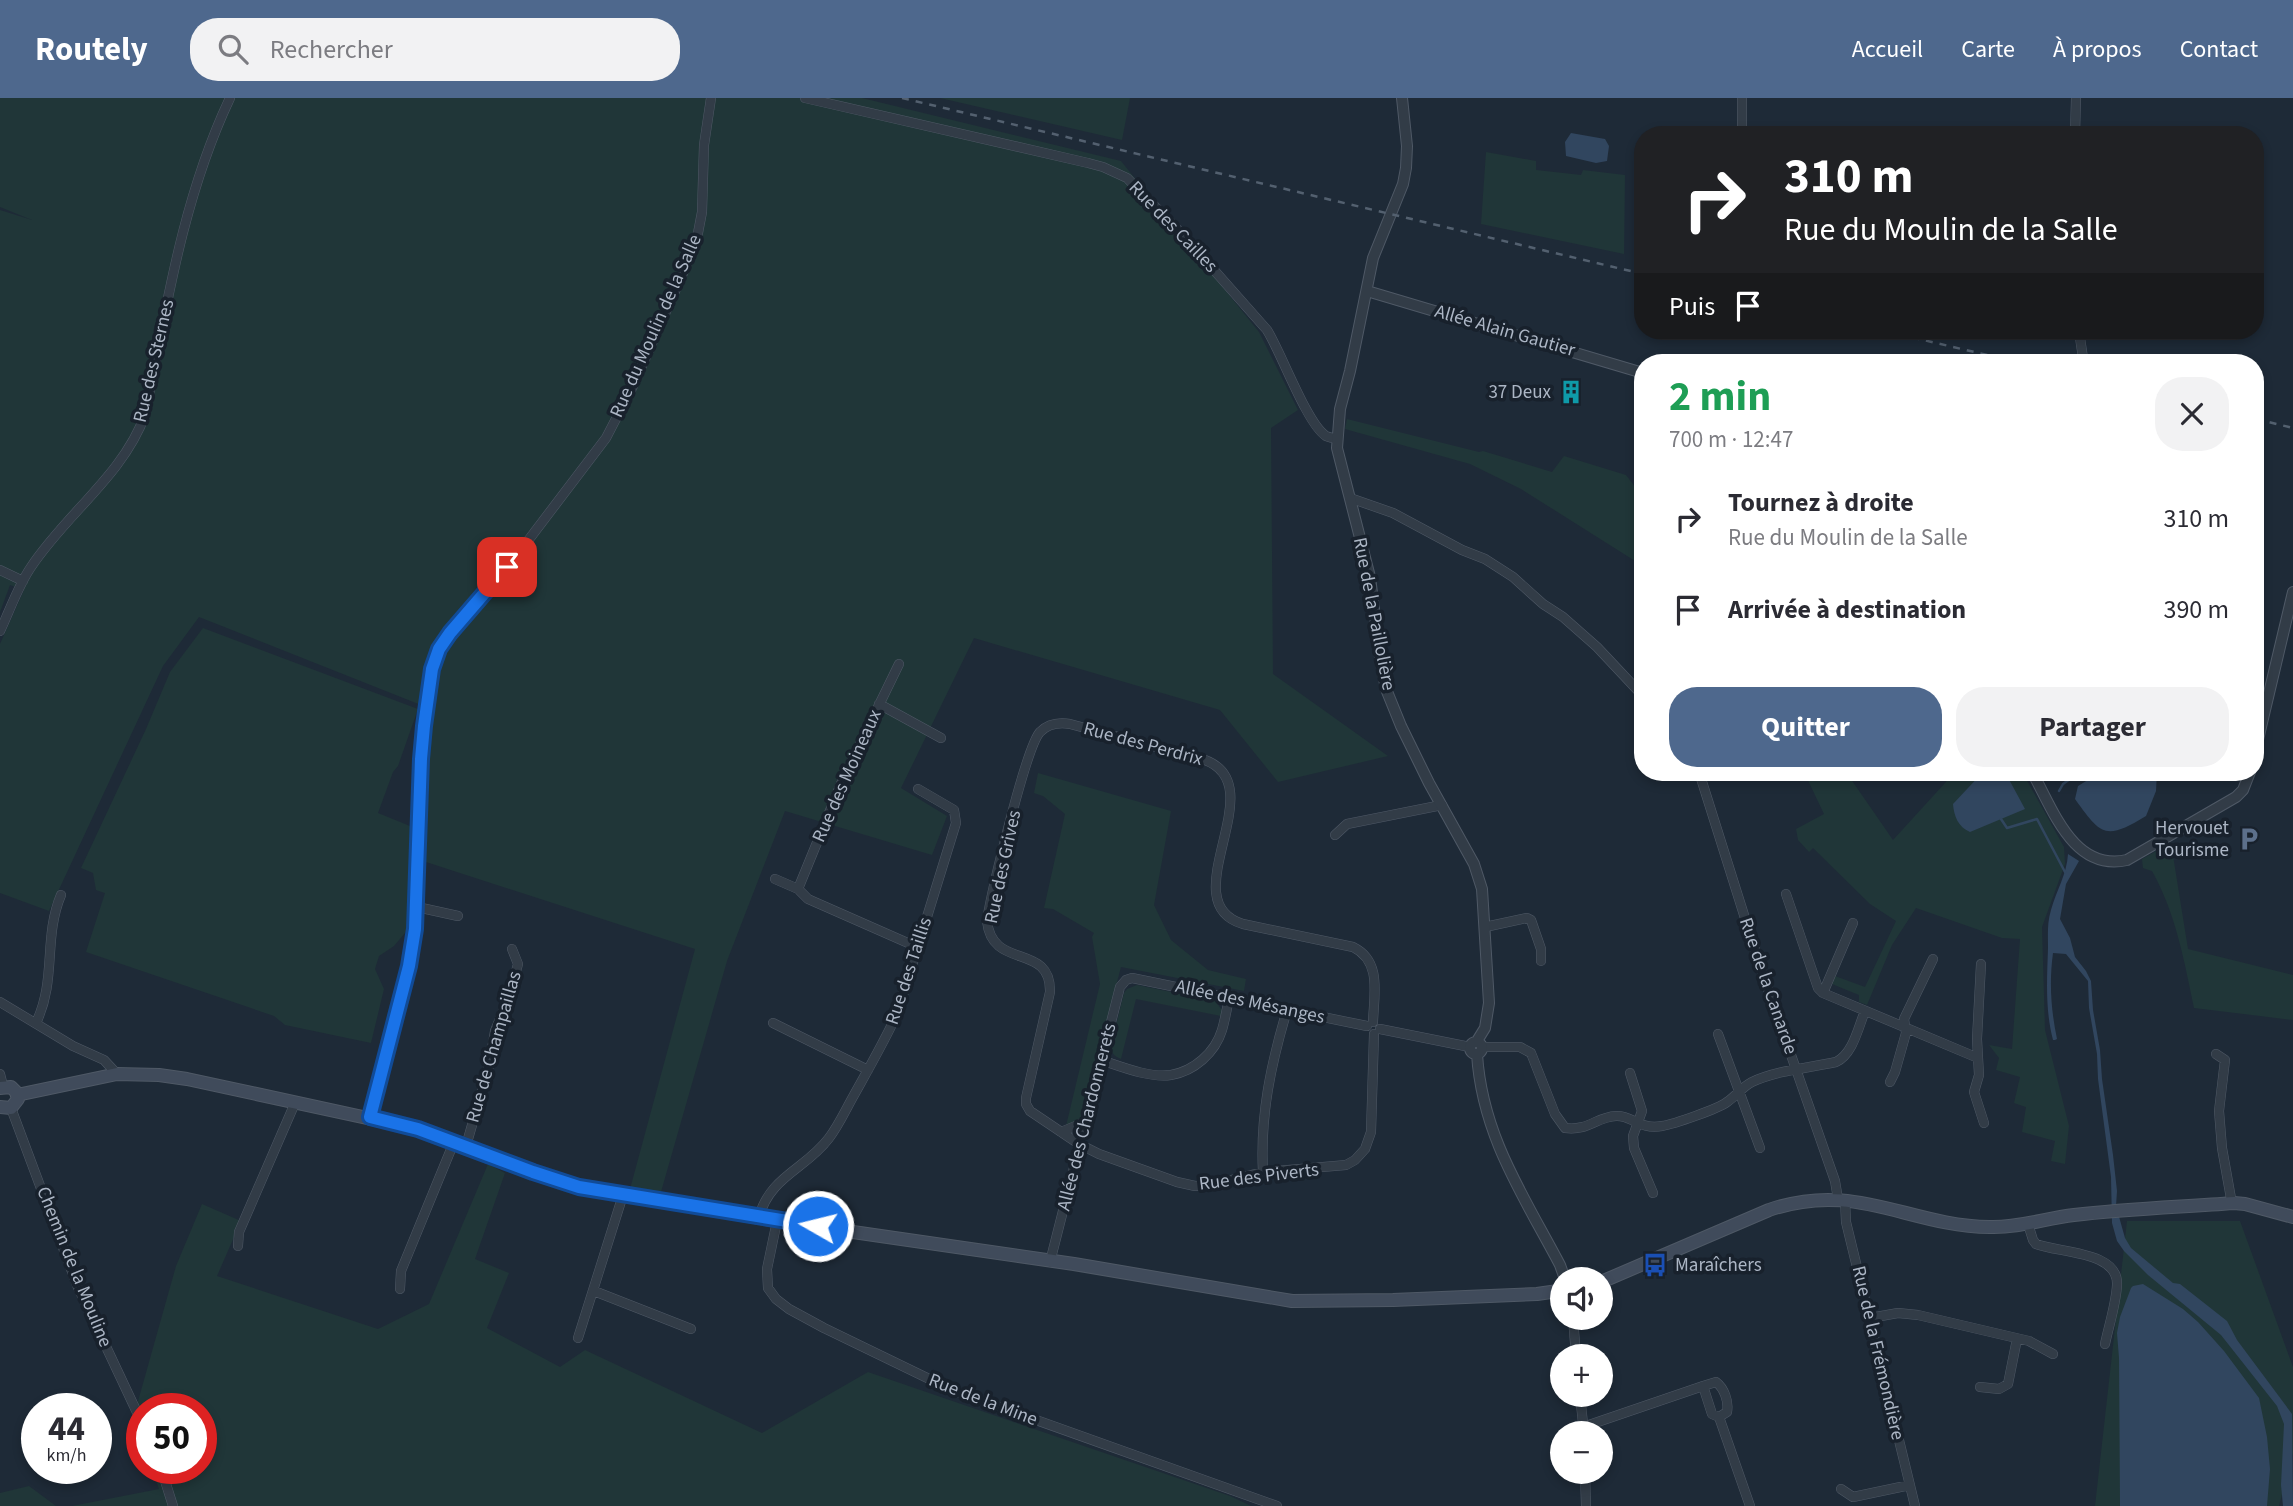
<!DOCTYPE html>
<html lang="fr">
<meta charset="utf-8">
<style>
body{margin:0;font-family:"Source Sans 3",sans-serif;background:#f2f2f3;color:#2b2b33;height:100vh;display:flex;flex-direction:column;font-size:26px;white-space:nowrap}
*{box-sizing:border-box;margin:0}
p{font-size:23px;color:#7c7c81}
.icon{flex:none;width:38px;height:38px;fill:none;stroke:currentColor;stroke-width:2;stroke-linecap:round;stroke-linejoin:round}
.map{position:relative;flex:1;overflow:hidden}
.side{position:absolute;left:1634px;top:256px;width:630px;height:427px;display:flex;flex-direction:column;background:#fff;border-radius:28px;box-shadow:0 4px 10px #0003}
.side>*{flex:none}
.top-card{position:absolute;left:1634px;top:28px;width:630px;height:214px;border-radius:28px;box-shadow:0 4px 10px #0003;background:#202124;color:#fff;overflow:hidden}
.fabs{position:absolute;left:1550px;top:1169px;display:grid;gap:14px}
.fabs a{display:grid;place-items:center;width:63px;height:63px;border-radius:50%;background:#fff;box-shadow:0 4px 10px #0003;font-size:35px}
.speed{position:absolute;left:21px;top:1295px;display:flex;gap:14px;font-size:35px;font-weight:700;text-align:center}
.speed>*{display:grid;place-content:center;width:91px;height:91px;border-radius:50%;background:#fff;box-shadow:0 4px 10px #0003;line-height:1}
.speed small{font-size:18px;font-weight:400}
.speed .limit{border:10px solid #d22;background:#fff;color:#111}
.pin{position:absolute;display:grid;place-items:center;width:60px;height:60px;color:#fff;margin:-30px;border-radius:14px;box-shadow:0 4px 10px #0006}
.me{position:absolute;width:77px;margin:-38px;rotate:278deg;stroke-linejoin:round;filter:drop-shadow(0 0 5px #0008)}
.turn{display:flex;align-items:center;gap:24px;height:147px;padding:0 35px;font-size:32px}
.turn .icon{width:91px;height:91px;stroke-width:2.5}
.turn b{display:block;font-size:49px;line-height:60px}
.then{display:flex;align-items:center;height:66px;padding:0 35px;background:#0003;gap:14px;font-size:26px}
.round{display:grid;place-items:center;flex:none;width:74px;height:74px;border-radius:28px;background:#f2f2f3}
.overview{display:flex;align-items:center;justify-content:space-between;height:119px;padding:0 35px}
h1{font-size:42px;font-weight:700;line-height:52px;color:#1e9e55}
.cta{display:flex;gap:14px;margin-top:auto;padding:14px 35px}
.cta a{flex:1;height:80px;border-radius:28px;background:#4e688d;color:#fff;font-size:28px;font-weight:700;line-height:80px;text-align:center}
.cta a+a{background:#f2f2f3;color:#2b2b33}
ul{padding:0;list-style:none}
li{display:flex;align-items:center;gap:21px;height:91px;padding:0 35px}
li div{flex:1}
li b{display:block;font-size:26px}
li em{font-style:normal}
header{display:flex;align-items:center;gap:42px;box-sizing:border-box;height:98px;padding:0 35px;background:#4e688d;color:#fff}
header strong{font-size:33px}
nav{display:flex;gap:38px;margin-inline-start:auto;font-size:24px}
.search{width:490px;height:63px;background:#f2f2f3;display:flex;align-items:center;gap:18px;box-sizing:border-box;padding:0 24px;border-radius:28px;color:#7c7c81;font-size:26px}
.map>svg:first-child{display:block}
.green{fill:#203638}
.water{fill:#31465f}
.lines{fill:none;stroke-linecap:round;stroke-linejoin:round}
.stream{stroke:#31465f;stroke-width:2.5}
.minor-casing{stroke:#4f5966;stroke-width:10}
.tertiary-casing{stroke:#4f5966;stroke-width:12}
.secondary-casing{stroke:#4f5966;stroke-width:14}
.minor{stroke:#323c47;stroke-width:9}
.tertiary{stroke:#323c47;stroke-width:10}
.secondary{stroke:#404b5b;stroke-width:12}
.rail{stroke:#53606f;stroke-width:2.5;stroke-dasharray:7 7;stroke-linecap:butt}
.route-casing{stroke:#114b97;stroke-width:18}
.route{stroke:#1a73e8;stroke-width:12}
.labels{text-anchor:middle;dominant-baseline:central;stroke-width:7;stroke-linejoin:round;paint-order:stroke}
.street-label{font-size:19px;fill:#acb6c5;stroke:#18212c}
.poi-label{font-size:19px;fill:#acb6c5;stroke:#18212c;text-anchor:end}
</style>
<header>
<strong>Routely</strong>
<div class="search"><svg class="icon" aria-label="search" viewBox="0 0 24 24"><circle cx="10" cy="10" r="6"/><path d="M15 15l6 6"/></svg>Rechercher</div>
<nav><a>Accueil</a><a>Carte</a><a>À propos</a><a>Contact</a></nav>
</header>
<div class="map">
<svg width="2293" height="1408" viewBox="0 0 2293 1408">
<rect width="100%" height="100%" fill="#1e2a37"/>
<!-- green -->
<path class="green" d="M0 0H862L1121 63 1259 234 1298 312 1271 330 1273 576 1388 658 1278 684 1220 612 974 540 901 690 947 718 932 757 785 713 727 863 661 1094 630 1091 695 851 426 764 431 611 199 519 163 568 49 813 0 795V546L24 492 10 487 0 514V112L32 122 0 109Z
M940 0H1130L1122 42Z
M1486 54 1536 63V72L1581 77 1583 72 1625 77 1624 156 1481 126Z
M1347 321 1479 354 1483 353 1552 374 1564 358 1626 377 1643 399V468L1521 391 1470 366 1345 331Z
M203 530 418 611 398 668 393 674 378 715 410 728V829L394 848 379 858 375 871 384 891 371 945 285 927 274 918 86 854 105 795 96 792 93 775 81 770 146 631 170 574Z
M1804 674H1846L1893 742 1955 674H2021L2025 679 2064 749 2065 766 2042 829 2045 932 2069 1028 2065 1066 2051 1063 2055 1043 2022 1034 2026 1009 2014 1005 2020 979 1996 972 1999 960 1989 947 2012 951 2020 841 2002 840 1916 810 1892 847 1867 907 1859 904V897L1832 886 1835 878 1865 889 1896 823 1870 806 1813 750 1809 754 1798 742 1796 731 1824 716Z
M1038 675 1171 713 1154 807 1171 842 1208 872 1246 881 1244 893 1121 869 1081 1021 1066 1028 1100 886 1092 839 1094 835 1053 811 1044 810 1065 716 1043 698 1034 695Z
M2171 745 2188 851 2293 877V922L2194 910C2184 862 2176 816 2152 773L2143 770 2142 761Z
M1137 887 1215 903 1222 912 1221 918 1136 901 1121 961C1114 958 1111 955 1111 948L1124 895 1127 891Z
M488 1066 505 1075 475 1161 509 1175 487 1230 560 1269 585 1252 762 1335 868 1274 1230 1398 1251 1408H72L159 1391 152 1370H201V1311H142V1344L133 1321 176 1168 202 1106 241 1123 217 1178 378 1231 429 1206Z
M2127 1123H2240L2293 1269V1355L2279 1408H2095Z
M29 1388 56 1408H0V1395Z"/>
<!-- water -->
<path class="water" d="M1571 35 1605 41 1609 48 1607 63 1596 65 1566 58 1565 44Z
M1983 674H2005L2025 711 1970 734C1958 729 1954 718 1953 706Z
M2101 674H2157L2156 693 2146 718C2105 743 2101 737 2075 701L2078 688Z
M2068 756 2079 763 2066 786 2060 821 2070 840 2075 859 2086 873 2091 883 2093 912 2100 952 2102 981 2113 1057 2117 1093 2116 1108 2125 1140 2131 1150 2173 1185 2180 1186 2227 1223 2237 1242 2292 1316 2293 1408H2283L2281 1387 2284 1326 2277 1308 2221 1237 2148 1177 2124 1153 2117 1143 2112 1125 2111 1079 2098 981 2097 956 2089 910 2088 883 2066 856 2053 855C2049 885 2051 912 2057 941L2055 942H2053C2045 911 2047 882 2048 850 2048 837 2047 825 2051 812 2056 793 2067 776 2068 756Z
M2143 1186 2183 1211 2198 1224 2224 1253 2259 1300 2267 1339 2270 1371 2267 1408H2120L2119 1260 2117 1235 2120 1219 2131 1190 2133 1188Z"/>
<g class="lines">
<!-- stream -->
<path class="stream" d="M2059 693 2063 686 2080 674
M2001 721 2007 730 2037 721 2065 774"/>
<!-- minor casing -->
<g class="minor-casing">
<path id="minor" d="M805 0 1088 65 1103 69 1127 80 1183 137 1267 232C1281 254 1307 326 1326 338 1328 339 1336 341 1337 341
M1742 37V0
M2075 37 2076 0
M2079 233 2083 260
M1350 400 1393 415 1462 452 1485 461 1513 479 1543 506 1563 519 1597 549 1643 598
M0 472 23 483
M0 533C10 512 18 488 31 469 66 416 123 377 145 317 166 210 183 99 230 0
M879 606 941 640
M1699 674 1761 871 1835 1083 1838 1101
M1335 737 1347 726 1442 707
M775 781 798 791 808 801 917 849
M798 791 843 681 899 566
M1786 796 1818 890 1823 895
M417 809 458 818
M1485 829 1527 820 1531 822 1541 851V863
M1981 866 1977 941 1979 977 1974 994 1984 1025
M1823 895 1978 960
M1823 895 1853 825
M0 904 73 948 104 962 117 976
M1373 924C1374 896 1382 863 1353 849L1243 826C1170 804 1275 688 1205 662L1070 626C1058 624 1048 626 1040 634 1026 649 991 796 987 823 992 873 1051 844 1050 894L1026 1000V1006L1030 1013 1079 1046 1099 1056 1177 1084 1195 1088 1211 1087 1263 1074 1346 1067 1355 1062 1365 1051 1371 1034 1374 936
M36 925C57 881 43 840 61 797
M773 925 868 972
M1380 931 1470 949
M1718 936 1760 1050
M1482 949H1520L1531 955 1555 1016 1565 1030C1589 1033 1596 1019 1616 1018 1632 1017 1639 1032 1662 1028 1674 1026 1718 1011 1727 1004 1736 998 1742 989 1752 984 1778 972 1809 970 1836 964 1853 956 1858 930 1865 913
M2216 956 2225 962 2219 1013 2222 1050 2232 1106
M1101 962C1122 969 1149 980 1171 977 1194 973 1215 955 1222 932 1225 922 1227 910 1229 900
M1630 975 1642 1013 1633 1038 1634 1050 1653 1095
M0 976 3 988
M1890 984 1895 974 1906 935 1904 921 1933 861
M11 1010 77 1187 142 1325
M370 1019 412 853 417 809 423 628 432 571 439 551 450 535 492 490 606 340 633 288 687 166 698 135 702 114 704 47 711 0
M1061 1034 1085 1024
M466 1048 489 968 495 933 510 896 518 866 512 851
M1263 1074C1260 1017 1271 966 1287 912
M1845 1102 1846 1124 1915 1408
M759 1119C770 1078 806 1071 829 1040 839 1027 846 1011 854 997 869 970 884 944 897 916L956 725 954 712 918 691
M777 1123 767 1171 768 1190 776 1201 789 1211 824 1230 952 1292 1277 1408
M2028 1126 2033 1142 2036 1146C2059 1155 2119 1153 2117 1187 2116 1206 2109 1227 2105 1246
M238 1148 239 1134 295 1005
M1050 1164 1120 889 1126 882 1132 880 1367 928
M400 1191 401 1173 454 1044
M594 1193 691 1231
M1573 1220 1576 1258
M1870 1220 1898 1215 1918 1217 2029 1243 2053 1256
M578 1240 623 1097
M1703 1288 1716 1284C1724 1290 1729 1303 1727 1314L1719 1319
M1980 1289 1999 1291 2008 1286 2017 1241
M1580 1297 1584 1335
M1583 1329 1703 1288 1712 1316 1719 1319 1750 1408
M161 1370 173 1408
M1585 1374 1586 1408
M1841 1391 1853 1399 1910 1387"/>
</g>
<!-- tertiary casing -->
<g class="tertiary-casing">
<path id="tertiary" d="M1402 0 1407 48 1406 70 1403 86 1373 160 1350 273 1340 311 1337 350 1370 479 1380 559 1386 591 1401 628 1429 685 1474 766 1482 791 1489 905 1485 930 1477 943
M1367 193 1643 275
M2256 650 2293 494
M2032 674C2053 711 2073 774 2127 762L2236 699 2243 692 2250 674
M1470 950a6 6 0 1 1 12 0a6 6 0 1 1-12 0Z
M1477 956C1482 1037 1523 1097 1560 1167L1565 1181"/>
</g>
<!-- secondary casing -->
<g class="secondary-casing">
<path id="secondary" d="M0 990 11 989 16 994 18 1001 11 1010 0 1009
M17 997 117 976 159 977 187 981 418 1031 533 1074 579 1089 777 1123 1074 1166 1292 1203 1393 1202 1537 1196 1558 1193
M1601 1184 1769 1112C1856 1082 1908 1128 1990 1129 2019 1130 2046 1120 2074 1117 2127 1111 2181 1109 2234 1105L2245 1106 2293 1119"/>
</g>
<!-- minor -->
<use href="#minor" class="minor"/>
<!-- tertiary -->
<use href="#tertiary" class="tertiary"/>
<!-- secondary -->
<use href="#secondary" class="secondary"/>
<!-- rail -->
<path class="rail" d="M902 0 1643 176
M1885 233 2017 264
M2256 321 2293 330"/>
</g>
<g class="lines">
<!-- route casing -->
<g class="route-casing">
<path id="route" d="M507 469 450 535 439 551 432 571 424 628 421 661 415 831 409 868 370 1019 418 1031 533 1074 579 1089 818 1128"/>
</g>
<!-- route -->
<use href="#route" class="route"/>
</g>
<!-- icons -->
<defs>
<g id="building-bare" transform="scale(1.89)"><path d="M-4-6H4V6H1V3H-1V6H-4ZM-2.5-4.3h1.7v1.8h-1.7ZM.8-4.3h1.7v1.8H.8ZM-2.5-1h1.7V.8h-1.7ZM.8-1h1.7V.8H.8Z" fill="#0f9aa8" stroke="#18212c" stroke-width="2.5" paint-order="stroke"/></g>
<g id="parking-bare" transform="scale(1.89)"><path d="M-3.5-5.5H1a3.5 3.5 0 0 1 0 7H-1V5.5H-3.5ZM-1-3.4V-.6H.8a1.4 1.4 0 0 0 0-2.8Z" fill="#5c6f8a" stroke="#18212c" stroke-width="2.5" paint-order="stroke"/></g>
<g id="bus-bare" transform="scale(1.89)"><path d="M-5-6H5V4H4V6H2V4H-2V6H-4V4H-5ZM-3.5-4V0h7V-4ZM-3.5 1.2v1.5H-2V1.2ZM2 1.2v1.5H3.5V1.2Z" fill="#1a4fb4" stroke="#18212c" stroke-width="2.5" paint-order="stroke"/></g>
</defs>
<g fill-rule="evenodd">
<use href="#building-bare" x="1571" y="294"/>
<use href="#parking-bare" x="2249" y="741"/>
<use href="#bus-bare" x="1655" y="1167"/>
</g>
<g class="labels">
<!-- street labels -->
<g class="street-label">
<text transform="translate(1173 129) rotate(46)">Rue des Cailles</text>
<text transform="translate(656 228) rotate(-66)">Rue du Moulin de la Salle</text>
<text transform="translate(1505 233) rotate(16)">Allée Alain Gautier</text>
<text transform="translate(154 263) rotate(-77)">Rue des Sternes</text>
<text transform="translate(1374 516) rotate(79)">Rue de la Paillolière</text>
<text transform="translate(1143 646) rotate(15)">Rue des Perdrix</text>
<text transform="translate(847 678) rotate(-66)">Rue des Moineaux</text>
<text transform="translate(1003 769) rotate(-78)">Rue des Grives</text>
<text transform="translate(909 873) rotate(-72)">Rue des Taillis</text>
<text transform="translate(1768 888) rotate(71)">Rue de la Canarde</text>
<text transform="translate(1250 904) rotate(12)">Allée des Mésanges</text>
<text transform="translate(494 949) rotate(-74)">Rue de Champaillas</text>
<text transform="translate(1087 1019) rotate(-76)">Allée des Chardonnerets</text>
<text transform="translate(1259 1079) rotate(-7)">Rue des Piverts</text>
<text transform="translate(74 1169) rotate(68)">Chemin de la Mouline</text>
<text transform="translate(1878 1255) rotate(77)">Rue de la Frémondière</text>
<text transform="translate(983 1302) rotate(21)">Rue de la Mine</text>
</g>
<!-- poi labels -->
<g class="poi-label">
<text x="1551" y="294">37 Deux</text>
<text x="2229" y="730">Hervouet<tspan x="2229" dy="22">Tourisme</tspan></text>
<text x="1675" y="1167" text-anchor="start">Maraîchers</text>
</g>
</g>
</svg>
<div class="fabs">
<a><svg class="icon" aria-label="sound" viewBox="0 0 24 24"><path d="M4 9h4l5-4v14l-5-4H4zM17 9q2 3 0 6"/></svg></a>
<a>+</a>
<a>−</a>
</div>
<div class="speed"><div>44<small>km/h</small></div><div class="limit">50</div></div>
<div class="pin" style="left:507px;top:469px;background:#d93025"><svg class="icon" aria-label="arrive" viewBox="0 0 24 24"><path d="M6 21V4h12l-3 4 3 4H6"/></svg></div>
<svg class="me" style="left:818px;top:1128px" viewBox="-20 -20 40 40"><circle r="17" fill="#1a73e8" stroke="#fff" stroke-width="3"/><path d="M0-11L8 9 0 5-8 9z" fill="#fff"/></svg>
<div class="top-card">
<div class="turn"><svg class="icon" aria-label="right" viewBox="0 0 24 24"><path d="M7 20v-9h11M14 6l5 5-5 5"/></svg><div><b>310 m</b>Rue du Moulin de la Salle</div></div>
<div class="then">Puis<svg class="icon" aria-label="arrive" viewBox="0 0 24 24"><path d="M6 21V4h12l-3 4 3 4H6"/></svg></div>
</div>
<section class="side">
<div class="overview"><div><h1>2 min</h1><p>700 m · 12:47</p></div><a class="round"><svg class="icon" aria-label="close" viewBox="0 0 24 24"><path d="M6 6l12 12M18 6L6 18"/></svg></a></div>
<ul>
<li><svg class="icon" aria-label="right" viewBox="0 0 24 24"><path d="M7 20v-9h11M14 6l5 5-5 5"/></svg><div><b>Tournez à droite</b><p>Rue du Moulin de la Salle</p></div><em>310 m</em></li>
<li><svg class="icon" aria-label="arrive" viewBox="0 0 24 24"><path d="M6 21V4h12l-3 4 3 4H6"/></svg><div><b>Arrivée à destination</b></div><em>390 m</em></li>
</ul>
<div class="cta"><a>Quitter</a><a>Partager</a></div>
</section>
</div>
